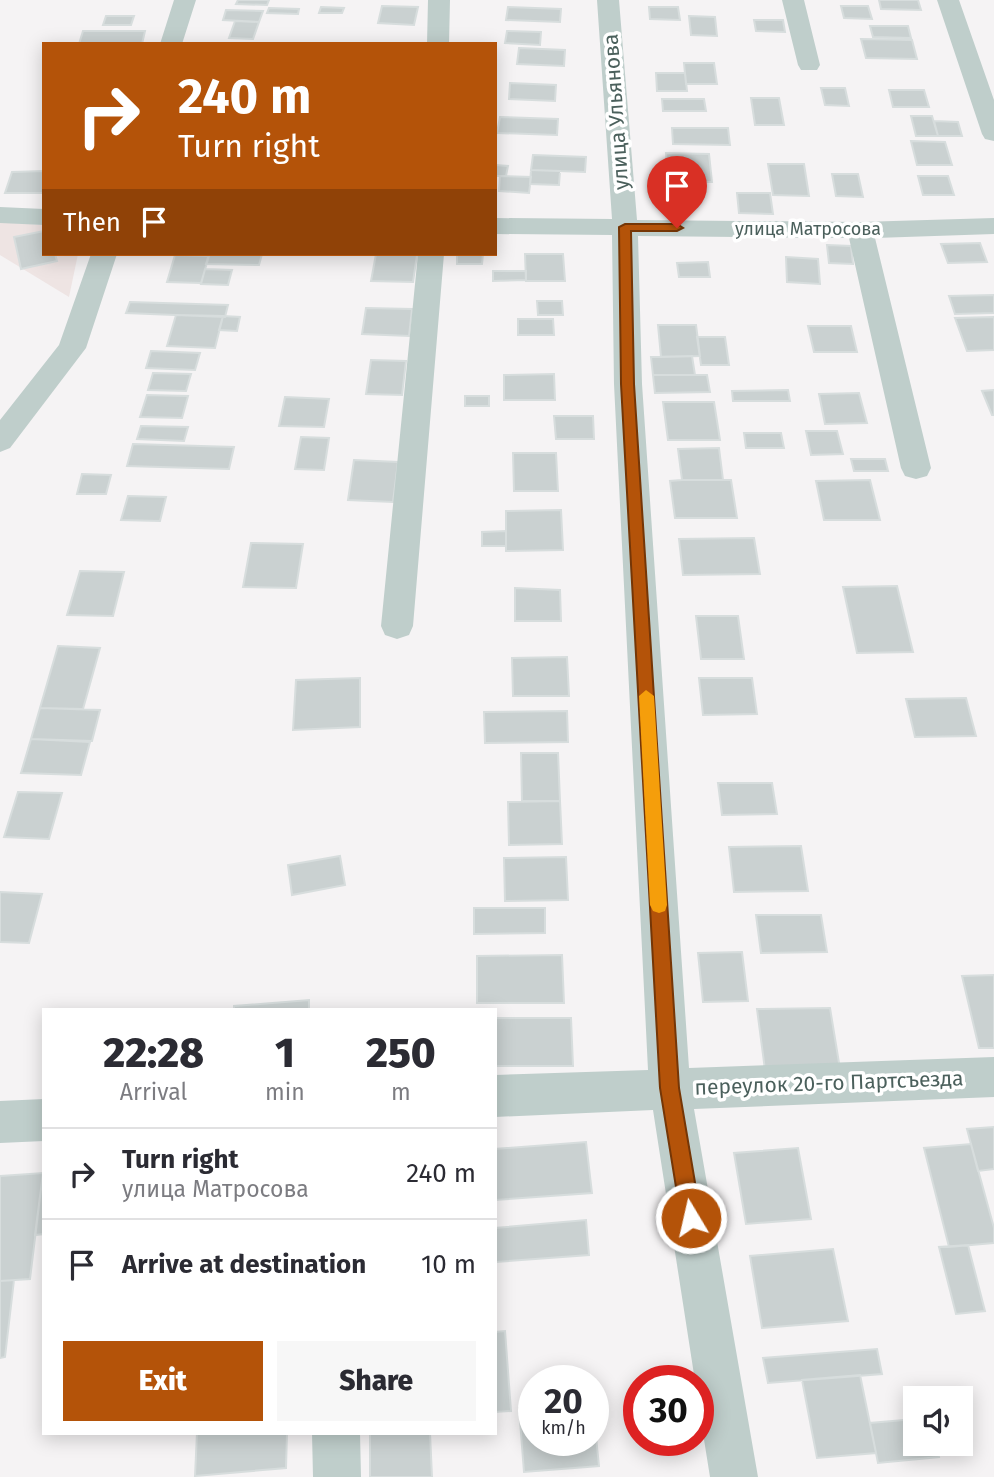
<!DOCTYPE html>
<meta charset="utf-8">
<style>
body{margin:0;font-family:"Fira Sans",sans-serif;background:#f7f7f7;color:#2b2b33;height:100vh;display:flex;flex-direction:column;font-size:26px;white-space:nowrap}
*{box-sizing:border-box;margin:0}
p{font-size:23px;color:#7c7c81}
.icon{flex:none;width:38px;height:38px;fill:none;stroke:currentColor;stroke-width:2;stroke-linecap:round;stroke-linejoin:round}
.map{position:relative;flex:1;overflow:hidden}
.details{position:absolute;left:42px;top:1008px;width:455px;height:427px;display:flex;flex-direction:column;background:#fff;border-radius:0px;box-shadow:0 4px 18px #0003}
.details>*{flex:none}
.top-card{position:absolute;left:42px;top:42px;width:455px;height:214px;border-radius:0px;box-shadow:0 4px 18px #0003;background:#b45309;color:#fff;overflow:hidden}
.buttons{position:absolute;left:903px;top:1386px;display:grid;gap:14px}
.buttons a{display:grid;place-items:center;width:70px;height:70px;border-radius:0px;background:#fff;box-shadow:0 4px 18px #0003;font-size:35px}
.speed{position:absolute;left:518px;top:1365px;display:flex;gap:14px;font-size:35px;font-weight:700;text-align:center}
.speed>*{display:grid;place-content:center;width:91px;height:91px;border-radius:50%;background:#fff;box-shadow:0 4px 18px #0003;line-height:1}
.speed small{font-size:18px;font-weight:400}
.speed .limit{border:10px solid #d22;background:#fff;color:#111}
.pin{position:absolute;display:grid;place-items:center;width:60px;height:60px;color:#fff;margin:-72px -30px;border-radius:50% 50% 50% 0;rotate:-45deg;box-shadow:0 0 7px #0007}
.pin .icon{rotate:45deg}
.me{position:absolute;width:77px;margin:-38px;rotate:351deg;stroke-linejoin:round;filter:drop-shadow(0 0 5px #0008)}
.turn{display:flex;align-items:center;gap:24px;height:147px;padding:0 21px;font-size:32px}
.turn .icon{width:91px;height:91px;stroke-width:2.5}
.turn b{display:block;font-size:49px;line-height:60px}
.then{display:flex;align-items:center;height:66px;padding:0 21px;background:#0003;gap:14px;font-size:26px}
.eta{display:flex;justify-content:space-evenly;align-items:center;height:119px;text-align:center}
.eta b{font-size:42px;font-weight:800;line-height:49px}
.cta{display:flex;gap:14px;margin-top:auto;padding:14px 21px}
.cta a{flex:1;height:80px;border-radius:0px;background:#b45309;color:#fff;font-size:28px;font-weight:800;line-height:80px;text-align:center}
.cta a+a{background:#f7f7f7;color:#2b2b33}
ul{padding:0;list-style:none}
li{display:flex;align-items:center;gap:21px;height:91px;padding:0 21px;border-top:2px solid #e1e1e2}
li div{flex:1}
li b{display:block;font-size:26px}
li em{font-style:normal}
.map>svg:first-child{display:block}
.commercial{fill:#eee4e3}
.building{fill:#cad1d1;stroke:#d7dddd;stroke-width:2}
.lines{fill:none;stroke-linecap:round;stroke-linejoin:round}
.minor{fill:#bfcecb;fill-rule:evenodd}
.route{fill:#b45309;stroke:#753606;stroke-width:2}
.slow{fill:#f59e0b}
.labels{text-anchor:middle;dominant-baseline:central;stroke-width:7;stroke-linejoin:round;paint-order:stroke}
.far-street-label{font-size:18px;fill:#4b605c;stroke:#fff}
.street-label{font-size:21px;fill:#4b605c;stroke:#fff}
</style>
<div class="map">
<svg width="994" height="1477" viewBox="0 0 994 1477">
<rect width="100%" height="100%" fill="#f5f3f4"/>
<!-- commercial -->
<path class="commercial" d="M0 222 44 225V254H78L69 297 0 255Z"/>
<!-- building -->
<path class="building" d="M238 0H269L267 5 236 4Z
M879 0H918L921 10 881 9Z
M382 6 418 7 414 25 378 23Z
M841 6H868L872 19 844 18Z
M321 7 344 8 342 13H319Z
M508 7 561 9 560 22 506 20Z
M649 7H678L680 20 650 19Z
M269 8 299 9 298 14 267 13Z
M226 10 263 11 259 22 223 20Z
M106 16H134L131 25H103Z
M689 16 715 17 717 36 691 35Z
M754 20H783L785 32 756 31Z
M235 21 259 22 253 39 229 38Z
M870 26H908L911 38 873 37Z
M83 31H145L142 44H79Z
M507 31 541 32 540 45 505 43Z
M861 39 912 40 917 59 866 58Z
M519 48 565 50 564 66 517 64Z
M684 63H714L717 84H686Z
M656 73H685L687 91H657Z
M510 83 556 85 555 101 509 99Z
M821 88H845L849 106 825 105Z
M889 90H924L929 107H893Z
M751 98H779L784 125H755Z
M662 99H704L706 111H663Z
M911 116H932L938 136H916Z
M500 117 558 119 557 135 497 133Z
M934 121 958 122 962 136H938Z
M672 128H728L730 145 673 144Z
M911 141 945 142 952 165H917Z
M666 153 709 154 712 182 668 181Z
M533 155 586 157 585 172 531 170Z
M768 164H804L809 196 773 195Z
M495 165 508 166 506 176H495Z
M531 170 560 171 559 185 530 184Z
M44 171V193H5L12 172Z
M832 174H858L863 197 836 196Z
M500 176 531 177 529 193 499 191Z
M918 176H948L954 195H923Z
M737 193H770L773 214 739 213Z
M44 231V254H55L57 261 21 269 14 237Z
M980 243 987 262 948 263 941 244Z
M827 245 851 246 853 264 829 263Z
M209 254H262L259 265 206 264Z
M376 254 417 255 413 282 371 281Z
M457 254H483L482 264H457Z
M525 254H563L565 281H526Z
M175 255 209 256 201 283 167 282Z
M786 257 818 259 820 284 787 282Z
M708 262 710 277H679L677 263Z
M205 269 232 270 228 285 201 284Z
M493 271H526V280L493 281Z
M994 295V313L955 314 949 296Z
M537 301H562L563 315H538Z
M130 302 228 305 225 317 126 313Z
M366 308 412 309 409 336 362 334Z
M176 315 223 316 215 348 167 346Z
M223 316 240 317 237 331 219 330Z
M994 317V350L967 351 955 318Z
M518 319H553L554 335H518Z
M658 325H696L700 356 661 357Z
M808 326H851L857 352H814Z
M697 337H725L729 365H701Z
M151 351 200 353 195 370 146 368Z
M692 356 695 375H653L651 357Z
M371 360 406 361 402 395 366 394Z
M153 373 191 374 186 391 148 390Z
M554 374 555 400H504V375Z
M653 375H707L710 392 655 393Z
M788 390 790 401H733L732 391Z
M994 390V415H992L982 391Z
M859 393 867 423 825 424 819 394Z
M147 395 188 396 182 418 140 417Z
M465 396H489V406H465Z
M285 397 329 399 324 427 279 426Z
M663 402H714L720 440H668Z
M554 416H593L594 439H556Z
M141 426 188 427 184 441 137 439Z
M806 431H837L843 454 811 455Z
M744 433H781L784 448H746Z
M301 437 329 438 324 470 295 469Z
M133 444 234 447 229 469 127 466Z
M719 448 723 480H682L678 449Z
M513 453H556L558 491H514Z
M851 459H885L888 471H854Z
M354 460 398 462 393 502 348 500Z
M82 474 111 475 106 494H77Z
M682 480H731L737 518H675L670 481Z
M870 480 880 520H824L816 481Z
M128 496 166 497 160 521 121 520Z
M561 510 563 550 506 551V511Z
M506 531V546H482V532Z
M754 538 760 574 683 575 679 539Z
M251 543 303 544 296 588 243 587Z
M80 571 124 572 113 616 67 615Z
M897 586 913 652 857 653 843 587Z
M515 588 560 590 561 621H515Z
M696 616H738L744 659H701Z
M58 646 100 648 83 709 40 708Z
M567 657 569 696H513L512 658Z
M360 678V727L293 730 296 680Z
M699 678H752L757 714 703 715Z
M966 698 976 736 915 737 906 699Z
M40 708 100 710 92 741 31 739Z
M567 711 568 742 485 743 484 712Z
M31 739 90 742 81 775 21 773Z
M521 753H558L560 801H522Z
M718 783H772L777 814 722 815Z
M18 792 62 793 49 839 4 837Z
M560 801 562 844 509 845 508 802Z
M801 846 808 891 734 892 729 847Z
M340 856 345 885 292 895 288 865Z
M566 857 568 900 505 901 504 858Z
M0 892 42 894 29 943 0 942Z
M474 908H545V933L474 934Z
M756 915H821L827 952 761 953Z
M742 952 748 1001 703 1002 698 953Z
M562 955 564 1003H477V956Z
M994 975V1048H979L962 976Z
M309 1000V1010H234V1006Z
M830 1008 840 1069 765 1070 757 1009Z
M495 1018H571L573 1066H495Z
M994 1127V1169L978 1171 967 1129Z
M586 1142 592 1193 495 1200V1149Z
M971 1144 994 1228V1243L949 1247 924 1148Z
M798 1148 811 1219 746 1224 734 1153Z
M43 1173 44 1234 35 1235Z
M43 1173 30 1279 0 1281V1176Z
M586 1220 589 1255 496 1262 495 1228Z
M968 1245 985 1311 956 1314 939 1247Z
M833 1249 848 1321 762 1328 750 1256Z
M14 1280 5 1357 0 1358V1281Z
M505 1331 511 1411 495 1412V1332Z
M877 1349 882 1374 768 1383 763 1358Z
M860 1375 876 1453 817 1458 802 1380Z
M534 1407V1440H593V1407L599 1466 524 1472 519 1408Z
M915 1419V1444H936L939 1457 878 1463 870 1423Z
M197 1433H287L286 1468 195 1476Z
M370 1433H430L432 1477H370Z"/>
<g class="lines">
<!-- minor -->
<path class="minor" d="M174 0H196L182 44H160Z
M428 0H450L449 44H427Z
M597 0H619L637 220 860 222 994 218V234L875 238 931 468 927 476 916 479 905 476 901 468 849 238 638 236 642 384 689 1068 994 1057V1097L694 1109 758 1477H710L698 1402V1381H695L653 1110 495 1117V1075L648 1070 614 384 612 235 495 234V218L612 219Z
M782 0H804L820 65 817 70H801L798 65Z
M937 0H959L994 100V141L985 139 982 134Z
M0 207 44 209V225L0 223Z
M91 254H117L86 348 10 448 0 452V420L59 345Z
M418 254H444L413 626 409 635 397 639 385 635 381 626Z
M44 1099V1141L0 1143V1101Z
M312 1433H360L361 1477H313Z"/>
</g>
<!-- route -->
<path class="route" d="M625 224H677L683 228 677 231H631L634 384 679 1088 701 1218 698 1225 691 1228 684 1225 681 1218 660 1088 621 384 619 227Z"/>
<!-- slow -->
<path class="slow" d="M646 690 654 696 667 905 665 911 659 913 653 911 650 905 639 696Z"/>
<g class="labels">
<!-- far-street labels -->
<g class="far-street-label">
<text x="808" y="229">улица Матросова</text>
</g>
<!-- street labels -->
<g class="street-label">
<text transform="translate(616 112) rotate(-94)">улица Ульянова</text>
<text transform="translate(829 1083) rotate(-2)">переулок 20-го Партсъезда</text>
</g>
</g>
</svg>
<div class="buttons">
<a><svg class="icon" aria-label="sound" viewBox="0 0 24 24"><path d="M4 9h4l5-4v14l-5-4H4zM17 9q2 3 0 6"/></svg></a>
</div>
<div class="speed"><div>20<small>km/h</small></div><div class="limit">30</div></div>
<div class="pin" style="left:677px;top:228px;background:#d93025"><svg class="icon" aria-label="arrive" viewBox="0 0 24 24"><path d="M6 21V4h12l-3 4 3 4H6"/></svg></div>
<svg class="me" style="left:691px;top:1218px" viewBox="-20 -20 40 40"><circle r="17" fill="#b45309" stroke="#fff" stroke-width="3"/><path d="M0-11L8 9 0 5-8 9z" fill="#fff"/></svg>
<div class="top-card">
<div class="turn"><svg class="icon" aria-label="right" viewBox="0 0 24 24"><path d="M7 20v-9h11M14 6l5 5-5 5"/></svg><div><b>240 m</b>Turn right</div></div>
<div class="then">Then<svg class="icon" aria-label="arrive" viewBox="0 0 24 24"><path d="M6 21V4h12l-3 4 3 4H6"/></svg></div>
</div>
<section class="details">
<div class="eta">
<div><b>22:28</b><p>Arrival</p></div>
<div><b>1</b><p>min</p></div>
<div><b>250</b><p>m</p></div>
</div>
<ul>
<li><svg class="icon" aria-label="right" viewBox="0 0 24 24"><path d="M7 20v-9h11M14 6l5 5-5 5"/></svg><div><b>Turn right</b><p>улица Матросова</p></div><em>240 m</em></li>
<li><svg class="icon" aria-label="arrive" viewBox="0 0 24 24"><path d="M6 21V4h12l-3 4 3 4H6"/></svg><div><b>Arrive at destination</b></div><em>10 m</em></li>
</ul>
<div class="cta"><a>Exit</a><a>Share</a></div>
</section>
</div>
